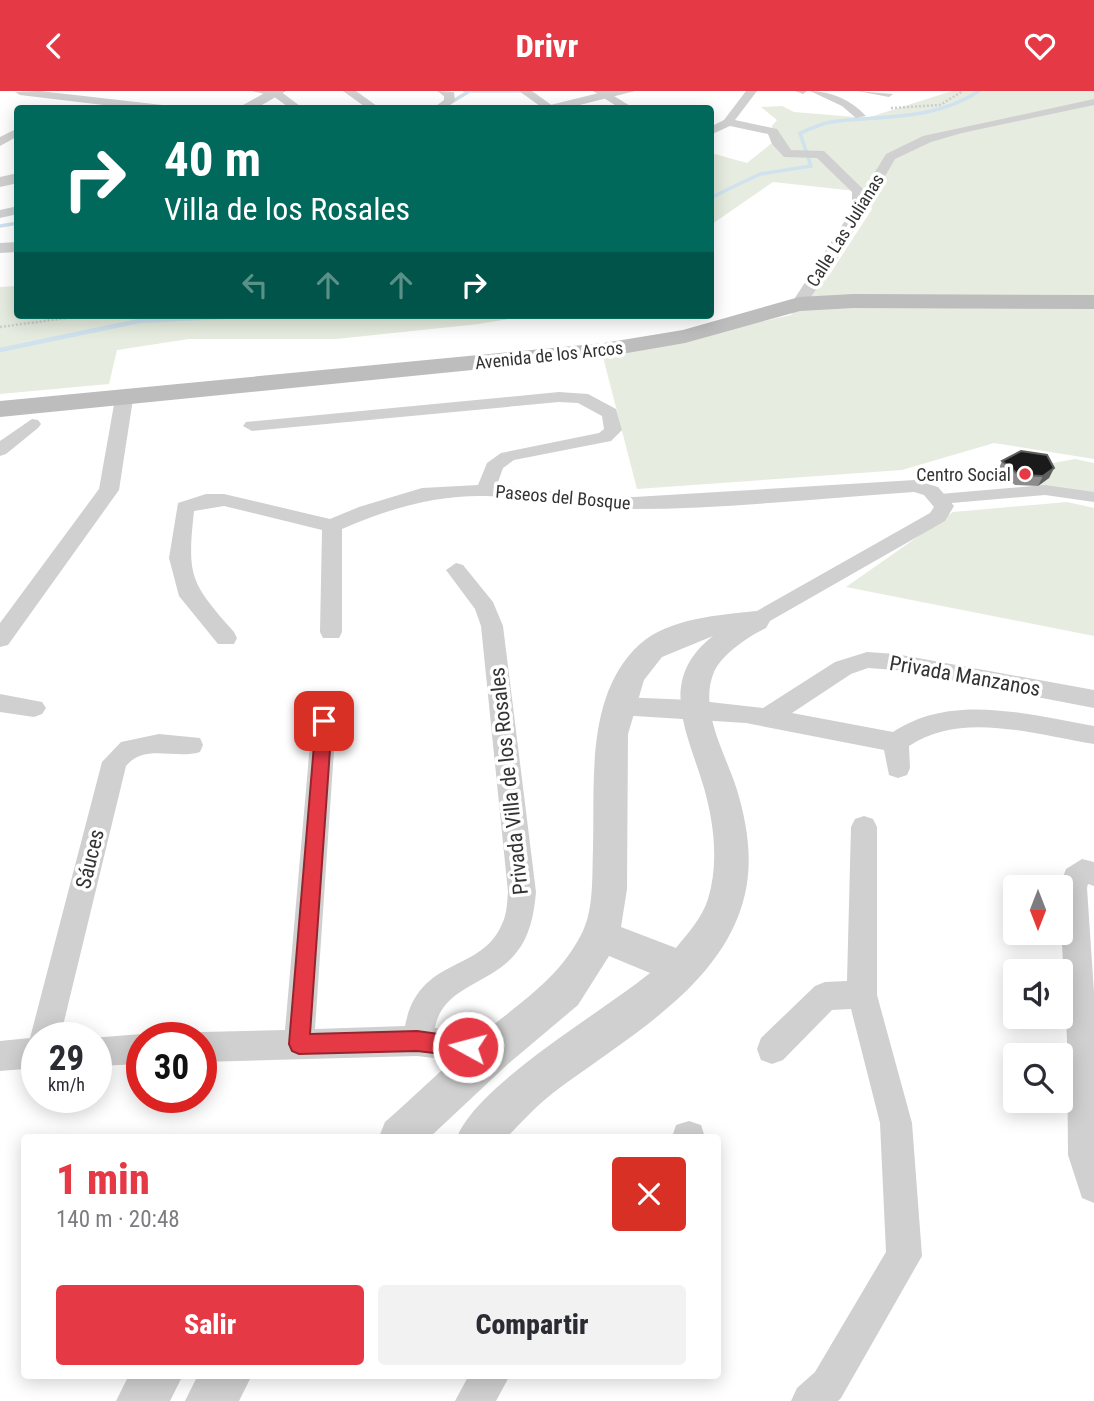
<!DOCTYPE html>
<html lang="es">
<meta charset="utf-8">
<style>
body{margin:0;font-family:"Roboto Condensed",sans-serif;background:#f2f2f3;color:#2b2b33;height:100vh;display:flex;flex-direction:column;font-size:26px;white-space:nowrap}
*{box-sizing:border-box;margin:0}
p{font-size:23px;color:#7c7c81}
.icon{flex:none;width:38px;height:38px;fill:none;stroke:currentColor;stroke-width:2;stroke-linecap:round;stroke-linejoin:round}
.map{position:relative;flex:1;overflow:hidden}
.side{position:absolute;left:21px;top:1043px;width:700px;height:245px;display:flex;flex-direction:column;background:#fff;border-radius:7px;box-shadow:0 4px 18px #0003}
.side>*{flex:none}
.top-card{position:absolute;left:14px;top:14px;width:700px;height:214px;border-radius:7px;box-shadow:0 4px 18px #0003;background:#00695c;color:#fff;overflow:hidden}
.needle{width:46px;rotate:180deg}
.controls{position:absolute;left:1003px;top:784px;display:grid;gap:14px}
.controls a{display:grid;place-items:center;width:70px;height:70px;border-radius:7px;background:#fff;box-shadow:0 4px 18px #0003;font-size:35px}
.speed{position:absolute;left:21px;top:931px;display:flex;gap:14px;font-size:35px;font-weight:700;text-align:center}
.speed>*{display:grid;place-content:center;width:91px;height:91px;border-radius:50%;background:#fff;box-shadow:0 4px 18px #0003;line-height:1}
.speed small{font-size:18px;font-weight:400}
.speed .limit{border:10px solid #d22;background:#fff;color:#111}
.pin{position:absolute;display:grid;place-items:center;width:60px;height:60px;color:#fff;margin:-30px;border-radius:14px;box-shadow:0 4px 10px #0006}
.me{position:absolute;width:77px;margin:-38px;rotate:277deg;stroke-linejoin:round;filter:drop-shadow(0 0 5px #0008)}
.turn{display:flex;align-items:center;gap:24px;height:147px;padding:0 35px;font-size:32px}
.turn .icon{width:91px;height:91px;stroke-width:2.5}
.turn b{display:block;font-size:49px;line-height:60px}
.lanes{display:flex;align-items:center;height:66px;padding:0 35px;background:#0003;justify-content:center;gap:35px;direction:ltr}
.lanes .off{opacity:.35}
.round{display:grid;place-items:center;flex:none;width:74px;height:74px;border-radius:7px;background:#f2f2f3}
.head{display:flex;align-items:center;justify-content:space-between;height:119px;padding:0 35px}
h1{font-size:42px;font-weight:800;line-height:52px;color:#e63946}
.primary-button{display:flex;gap:14px;margin-top:auto;padding:14px 35px}
.primary-button a{flex:1;height:80px;border-radius:7px;background:#e63946;color:#fff;font-size:28px;font-weight:800;line-height:80px;text-align:center}
.primary-button a+a{background:#f2f2f3;color:#2b2b33}
header{display:flex;justify-content:space-between;align-items:center;height:91px;padding:0 35px;background:#e63946;color:#fff;font-size:32px;font-weight:800}
.map>svg:first-child{display:block}
.green{fill:#e6ecdf}
.lines{fill:none;stroke-linecap:round;stroke-linejoin:round}
.stream-far1{stroke:#cfe2ee;stroke-width:3.5}
.stream{stroke:#cfe2ee;stroke-width:4.5}
.path{stroke:#cdcdcd;stroke-width:2.5;stroke-dasharray:2 2;stroke-linecap:butt}
.pedestrian{fill:#d0d0d0;fill-rule:evenodd}
.minor{fill:#d0d0d0;fill-rule:evenodd}
.tertiary{fill:#d0d0d0;fill-rule:evenodd}
.secondary{fill:#bdbdbd;fill-rule:evenodd}
.wall{fill:#8c8c8c}
.shaded-wall{fill:#5f5f5f}
.building{fill:#1a1a1a;stroke:#5f5f5f;stroke-width:2}
.route{fill:#e63946;stroke:#96252e;stroke-width:2}
.poi-dot{fill:#e63946;stroke:#fff;stroke-width:2.5}
.labels{text-anchor:middle;dominant-baseline:central;stroke-width:7;stroke-linejoin:round;paint-order:stroke}
.far-street-label{font-size:18px;fill:#333;stroke:#fff}
.far-poi-label{font-size:18px;fill:#333;stroke:#fff;text-anchor:end}
.street-label{font-size:21px;fill:#333;stroke:#fff}
</style>
<header><svg class="icon" aria-label="back" viewBox="0 0 24 24"><path d="M15 5l-7 7 7 7"/></svg>Drivr<svg class="icon" aria-label="heart" viewBox="0 0 24 24"><path d="M12 20l-8-8c-3-5 5-10 8-4 3-6 11-1 8 4z"/></svg></header>
<div class="map">
<svg width="1094" height="1310" viewBox="0 0 1094 1310">
<rect width="100%" height="100%" fill="#fff"/>
<!-- green -->
<path class="green" d="M952 0H1094V368L994 352 902 379 637 398 603 266 791 224 830 183 872 118 865 101 773 91 712 133 711 137V62L747 72 772 52V35L777 29 761 16 782 15 794 21 867 27Z
M17 195 18 224H533L479 233 336 248H189L117 259 109 293 0 303V196Z
M1075 368 1094 372V406L1038 395 1049 387 1042 374Z
M1067 411 1094 417V545L846 496 953 421Z"/>
<g class="lines">
<!-- stream-far1 -->
<path class="stream-far1" d="M465 0H524
M445 15 468 1
M710 107 760 83 811 75 800 42C810 38 820 33 831 31 882 24 934 30 979 0
M0 135 18 132"/>
<!-- stream -->
<path class="stream" d="M0 259 139 230 260 224"/>
<!-- path -->
<path class="path" d="M891 17 940 14 963 0
M0 236 89 224"/>
<!-- pedestrian -->
<path class="pedestrian" d="M795 0H807L803 3Z
M857 0 893 3 889 6Z
M1045 394 1094 401V411L1045 404 940 413 932 408 940 403Z"/>
<!-- minor -->
<path class="minor" d="M40 0 171 15 176 18H137L20 4 15 1Z
M252 0H280L304 18H291L273 5Z
M343 0H356L381 18H368Z
M437 0 454 1 455 10 445 18H432L444 9V5Z
M519 0H532L557 18H544Z
M593 0H606L635 18H621Z
M746 0H757L735 29 777 38 791 59 824 60 864 99 886 63 923 45 1094 8V14L962 42 931 51 895 68 839 165 804 216 799 218 791 213 852 119V101L817 67 784 66 772 53 768 43 730 35 710 44V36L724 29Z
M810 0C831 0 851 9 866 25L856 27 842 15Z
M18 37V45L0 55V46Z
M18 115V123L0 127V119Z
M559 301 588 303 616 318 622 339 611 350 514 369 503 377 497 394 578 404 634 406 915 389 938 396 954 415 945 430 756 538 748 535 745 530 748 525 930 422 934 416 924 404 914 401C821 407 726 418 633 418 583 418 535 406 485 405 434 404 388 418 342 438V541L339 547H323L320 541 322 439 224 415 194 420C187 486 190 491 234 541L237 547 234 553H218L179 505 169 467 178 412 206 403H224L330 428 359 416 422 397 478 394 487 372 501 362 599 342 604 338 602 325 578 312 559 311 252 340 243 335 246 331Z
M124 303 133 308 119 399 8 554 0 556V532L99 398 115 308Z
M32 328 38 329 41 333 38 337 6 363 0 365V350Z
M456 472 463 474 493 511 503 535 536 801C534 823 530 845 516 862 492 893 442 895 435 937L494 944 505 948 509 959 505 970 494 974 417 965 201 971V947H190L201 941 285 939 312 630 316 623 324 621 332 623 336 630 315 938 405 935C419 864 481 883 502 833 507 823 507 812 508 801L481 535 475 518 446 479Z
M867 561 896 563 1094 599V617L896 579 868 577 851 583 792 622 893 641C953 601 1028 624 1094 635V653C1035 644 962 619 909 655L910 677 907 684 898 687 889 684 884 659 746 632 619 624 611 621 607 615 611 609 619 606 692 609 763 617 835 571Z
M0 603 42 611 46 617 42 623 34 626 0 621Z
M159 643 200 647 203 654 200 661C175 669 145 652 126 675L60 947H37V977L0 980V950L30 947 102 671 121 651Z
M864 725 873 728 877 736V904L912 1032 922 1165 841 1307 838 1310H791L797 1297 815 1281 886 1161 880 1032 851 918 832 919 783 969 772 973 761 969 757 958 761 947 815 895 825 891 847 890 851 736 855 728Z
M1082 768 1094 771V795L1088 793 1087 797 1094 901V1112L1082 1107 1068 1064 1067 948 1059 796 1066 778Z
M142 943 152 947H142V973L96 975V947H91Z
M689 1030 701 1034 705 1046H672L676 1034Z
M469 1284H510L496 1310H455Z"/>
<!-- tertiary -->
<path class="tertiary" d="M268 0H286L255 18H236Z
M607 0H635L564 18H534Z
M18 82V92L0 96V86Z
M18 151V161L0 162V152Z
M756 520 766 523 770 530 766 537C749 545 722 563 714 581 698 619 726 663 737 699 747 732 753 768 745 803 724 896 622 949 553 1002 536 1015 522 1031 507 1046H457C479 992 601 922 650 882L609 865 578 914 508 973 430 1046H379L385 1031C417 1003 447 973 479 946 518 912 558 890 582 842 594 819 592 784 593 758 595 691 585 603 640 553 669 527 720 524 756 520ZM713 545C656 589 688 642 704 697 714 732 719 772 708 808 702 827 688 842 676 857L621 836 627 798 628 643 644 589 662 566Z
M129 1284H183L170 1310H116Z
M198 1284H252L239 1310H185Z"/>
<!-- secondary -->
<path class="secondary" d="M853 203 1094 204V218L853 217 800 220 685 252 604 266 0 326V310L604 252 683 239 799 206Z"/>
</g>
<!-- wall -->
<path class="wall" d="M1002 370 1054 377 1049 387 1038 395 1015 394 998 380Z"/>
<!-- shaded-wall -->
<path class="shaded-wall" d="M1054 377 1049 387 1038 395 1043 385Z"/>
<!-- building -->
<path class="building" d="M1021 360 1047 364 1054 377 1043 385 1019 384 1002 370Z"/>
<!-- route -->
<path class="route" d="M324 624 332 630 310 943 417 940 468 947 475 949 478 956 475 963 468 966 417 960 299 963 292 960 289 953 316 630Z"/>
<!-- markers -->
<circle class="poi-dot" cx="1025" cy="383" r="7"/>
<g class="labels">
<!-- far-street labels -->
<g class="far-street-label">
<text transform="translate(845 139) rotate(-58)">Calle Las Julianas</text>
<text transform="translate(549 264) rotate(-6)">Avenida de los Arcos</text>
<text transform="translate(563 406) rotate(5)">Paseos del Bosque</text>
</g>
<!-- far-poi labels -->
<g class="far-poi-label">
<text x="1011" y="383">Centro Social</text>
</g>
<!-- street labels -->
<g class="street-label">
<text transform="translate(965 585) rotate(10)">Privada Manzanos</text>
<text transform="translate(509 690) rotate(-96)">Privada Villa de los Rosales</text>
<text transform="translate(90 768) rotate(-76)">Sáuces</text>
</g>
</g>
</svg>
<div class="controls">
<a><svg class="needle" viewBox="-14 -14 28 28"><path d="M0-13l5 13h-10z" fill="#e53935"/><path d="M0 13l5-13h-10z" fill="#7c7c81"/></svg></a>
<a><svg class="icon" aria-label="sound" viewBox="0 0 24 24"><path d="M4 9h4l5-4v14l-5-4H4zM17 9q2 3 0 6"/></svg></a>
<a><svg class="icon" aria-label="search" viewBox="0 0 24 24"><circle cx="10" cy="10" r="6"/><path d="M15 15l6 6"/></svg></a>
</div>
<div class="speed"><div>29<small>km/h</small></div><div class="limit">30</div></div>
<div class="pin" style="left:324px;top:630px;background:#d93025"><svg class="icon" aria-label="arrive" viewBox="0 0 24 24"><path d="M6 21V4h12l-3 4 3 4H6"/></svg></div>
<svg class="me" style="left:468px;top:956px" viewBox="-20 -20 40 40"><circle r="17" fill="#e63946" stroke="#fff" stroke-width="3"/><path d="M0-11L8 9 0 5-8 9z" fill="#fff"/></svg>
<div class="top-card">
<div class="turn"><svg class="icon" aria-label="right" viewBox="0 0 24 24"><path d="M7 20v-9h11M14 6l5 5-5 5"/></svg><div><b>40 m</b>Villa de los Rosales</div></div>
<div class="lanes"><svg class="icon off" aria-label="left" viewBox="0 0 24 24"><path d="M17 20v-9H6M10 6l-5 5 5 5"/></svg><svg class="icon off" aria-label="ahead" viewBox="0 0 24 24"><path d="M12 20V5M6 11l6-6 6 6"/></svg><svg class="icon off" aria-label="ahead" viewBox="0 0 24 24"><path d="M12 20V5M6 11l6-6 6 6"/></svg><svg class="icon" aria-label="right" viewBox="0 0 24 24"><path d="M7 20v-9h11M14 6l5 5-5 5"/></svg></div>
</div>
<section class="side">
<div class="head"><div><h1>1 min</h1><p>140 m · 20:48</p></div><a class="round" style="background:#d93025;color:#fff"><svg class="icon" aria-label="close" viewBox="0 0 24 24"><path d="M6 6l12 12M18 6L6 18"/></svg></a></div>
<div class="primary-button"><a>Salir</a><a>Compartir</a></div>
</section>
</div>
